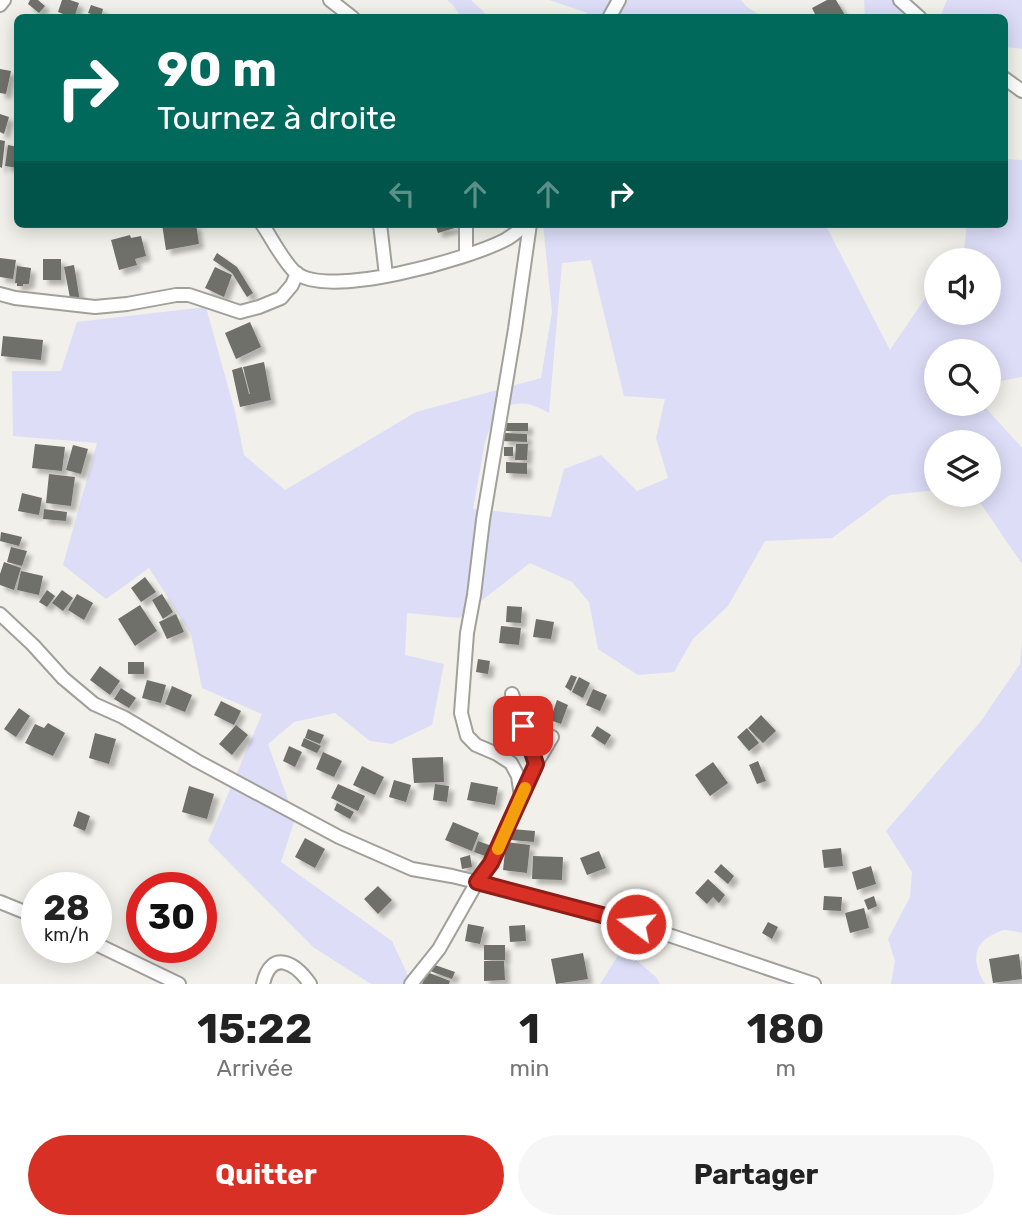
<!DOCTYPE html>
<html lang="fr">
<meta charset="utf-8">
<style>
body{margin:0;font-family:Rubik,sans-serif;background:#f6f6f6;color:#222;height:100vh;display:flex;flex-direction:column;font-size:26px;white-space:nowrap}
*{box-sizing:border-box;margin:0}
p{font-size:23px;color:#767676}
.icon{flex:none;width:38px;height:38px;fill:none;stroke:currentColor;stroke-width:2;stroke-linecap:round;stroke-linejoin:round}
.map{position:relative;height:984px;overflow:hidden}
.details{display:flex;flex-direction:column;background:#fff;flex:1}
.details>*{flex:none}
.top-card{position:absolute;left:14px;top:14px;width:994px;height:214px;border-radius:10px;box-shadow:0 4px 18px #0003;background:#00695c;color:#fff;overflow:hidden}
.tools{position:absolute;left:924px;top:248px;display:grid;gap:14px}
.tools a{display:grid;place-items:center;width:77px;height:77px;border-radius:50%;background:#fff;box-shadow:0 4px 18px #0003;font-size:35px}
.speed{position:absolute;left:21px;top:872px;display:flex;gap:14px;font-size:35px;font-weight:700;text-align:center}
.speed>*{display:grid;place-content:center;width:91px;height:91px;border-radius:50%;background:#fff;box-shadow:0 4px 18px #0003;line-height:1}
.speed small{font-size:18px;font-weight:400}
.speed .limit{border:10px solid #d22;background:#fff;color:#111}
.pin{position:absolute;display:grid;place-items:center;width:60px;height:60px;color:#fff;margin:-30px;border-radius:14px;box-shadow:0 4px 10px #0006}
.me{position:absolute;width:77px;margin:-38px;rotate:285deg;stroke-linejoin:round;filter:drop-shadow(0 0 5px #0008)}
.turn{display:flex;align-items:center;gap:24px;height:147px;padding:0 28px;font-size:32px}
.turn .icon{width:91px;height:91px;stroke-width:2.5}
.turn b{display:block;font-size:49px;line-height:60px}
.lanes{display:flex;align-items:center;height:66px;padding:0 28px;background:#0003;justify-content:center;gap:35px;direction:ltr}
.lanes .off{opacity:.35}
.eta{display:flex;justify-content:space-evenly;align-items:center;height:119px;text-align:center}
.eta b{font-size:42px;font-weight:700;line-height:49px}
.cta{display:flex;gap:14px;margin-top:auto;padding:14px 28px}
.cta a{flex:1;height:80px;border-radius:42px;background:#d93025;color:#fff;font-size:28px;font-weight:700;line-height:80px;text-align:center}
.cta a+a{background:#f6f6f6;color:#222}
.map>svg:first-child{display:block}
.green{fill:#ddddf8;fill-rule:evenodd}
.building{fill:#70706b;filter:url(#shadow)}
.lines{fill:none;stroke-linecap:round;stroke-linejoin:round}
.street-casing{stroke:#a1a09b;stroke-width:16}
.street{stroke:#fff;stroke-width:12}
.route-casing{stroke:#8d1f18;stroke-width:18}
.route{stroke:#d93025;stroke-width:12}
.slow{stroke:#f59e0b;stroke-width:12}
</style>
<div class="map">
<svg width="1022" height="984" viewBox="0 0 1022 984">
<defs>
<filter id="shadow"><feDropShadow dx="5" dy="5" stdDeviation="2" flood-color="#0004"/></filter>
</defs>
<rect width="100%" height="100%" fill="#f1f0ea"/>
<!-- green -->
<path class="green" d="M447 0H471L489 17H461L453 5Z
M549 0H741L747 7 763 17H592L585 12Z
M864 0H904L901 17H865Z
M947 0H1022V49L1005 47 1004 18 940 17Z
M1005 159 1022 160V377L989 383V352H936V404H982L1022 448V564L975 495H989V443H936V490L890 495 832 538 765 541 728 606 693 639 674 672 638 675 598 649 589 602 572 582 530 563 459 618 407 613 405 655 444 664 432 725 392 744 370 741 335 713 294 722 268 744 295 819 281 862 392 941 412 984H371L313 947 208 841 262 714 202 688 191 634 149 568 106 599 63 565 97 443 13 436 12 371H61L77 322 206 307 235 412 244 455 285 490 416 412 541 378 552 312 543 224H825L890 350 936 282V313H989V261H955L964 250 967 224H1004ZM591 260 624 396 665 399 656 438 668 478 637 491 601 455 564 469 551 517 473 509 485 442 496 410C520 401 526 401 549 413L562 263Z
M1022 641V933C1017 932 1011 930 1005 930 1000 930 995 934 990 936 970 947 975 968 985 984H891L895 961 888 939 910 897 912 872 886 831 981 721 1020 664Z
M623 948 656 977 660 984H600Z"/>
<!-- building -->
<path class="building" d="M30 0H38L45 6 39 13 28 4Z
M62 0H70L79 3 74 18 58 12Z
M827 0H836L845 15 839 18H817L812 8Z
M91 5 103 9 101 17 88 13Z
M0 69 11 71 6 94 0 93Z
M0 114 9 117 4 134 0 132Z
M0 140 5 141 2 168 0 167Z
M8 145 18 147V168L5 166Z
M162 224H196L199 244 166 250Z
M435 224H457L458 227 438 233Z
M130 235 131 238 141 236 146 256 135 259 137 265 119 270 111 240Z
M217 253 237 267 253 293 247 297 232 273 213 260Z
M0 258 16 260 13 279 0 277Z
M43 259H61V280H43Z
M74 265 80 301 71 303 64 267Z
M17 266 31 268 29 284H23V286H17V283H15Z
M215 267 232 275 224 297 205 288Z
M250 322 261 347 236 359 225 333Z
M3 336 43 340 41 360 1 356Z
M264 362 271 400 240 407 232 370 242 367 249 394H250L243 367Z
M505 423H528V431H505Z
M504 433 527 434V442L503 441Z
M35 444 65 447 62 471 32 468Z
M516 444H528L527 460H515Z
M73 445 88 449 81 474 66 470Z
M504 447H513V456H504Z
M506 462 527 463V474L506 473Z
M49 474 75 477 71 506 46 503Z
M22 493 42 498 39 515 18 511Z
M44 509 67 512 66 521 43 519Z
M1 532 22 537 19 546 0 541Z
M11 547 27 551 22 566 7 562Z
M4 562 21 568 14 590 0 585V574Z
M21 571 43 576 39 595 17 590Z
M145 577 156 592 141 602 131 588Z
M47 590 55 596 47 607 39 602Z
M62 590 73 598 63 611 52 603Z
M77 594 93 603 84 620 68 610Z
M162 594 173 612 163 619 152 600Z
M140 605 157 631 135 646 118 619Z
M507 606 522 607 521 623 506 622Z
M176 614 184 632 167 639 159 622Z
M536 619 554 622 551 639 533 637Z
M501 626 521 628 519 645 499 643Z
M478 659 490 661 488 674 476 672Z
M128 662H144V674H128Z
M100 666 120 681 110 695 90 680Z
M571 675 577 677 571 691 565 687Z
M579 677 590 683 583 698 572 692Z
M147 680 166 685 161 703 142 698Z
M172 686 192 695 185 712 165 704Z
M121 688 136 698 129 708 114 699Z
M593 689 607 695 600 711 586 705Z
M557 700 568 705 561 724 550 720Z
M221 701 241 711 234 725 214 715Z
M19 708 30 716 16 737 4 729Z
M761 715 776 731 763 743 748 728Z
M48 723 65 733 53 756 25 743 35 724 44 728Z
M236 725 248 735 232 755 219 744Z
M597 726 611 735 605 745 591 736Z
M747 728 759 743 749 751 737 737Z
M308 729 324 735 320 744 305 738Z
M95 733 116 739 109 764 89 758Z
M304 738 321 746 317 753 301 746Z
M289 746 302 752 295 767 283 761Z
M323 752 342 761 334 777 316 769Z
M443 757 444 782 414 783 412 758Z
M758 761 766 781 757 784 749 765Z
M713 762 728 783 710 796 695 775Z
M362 766 384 777 375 795 353 785Z
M394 780 411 785 406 802 389 797Z
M471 782 498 787 495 805 467 800Z
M338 784 365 796 358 811 331 798Z
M435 784 449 786 447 802 433 800Z
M189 786 214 794 207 819 182 812Z
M337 803 354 812 350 819 334 810Z
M78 811 90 816 85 831 73 826Z
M453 822 479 833 472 851 445 840Z
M512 829 535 831 534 842 511 840Z
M305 838 325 849 315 868 295 857Z
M478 841 492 846 488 857 474 852Z
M506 842 530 845 527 873 503 870Z
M841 848 843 866 824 868 822 850Z
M599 851 606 868 587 875 580 858Z
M470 855 472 867 462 869 460 858Z
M533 856 563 857 562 880 532 879Z
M721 864 734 876 728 884 714 872Z
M871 866 876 884 857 890 852 872Z
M708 879 725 895 719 903 713 897 707 904 695 893Z
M378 886 392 900 378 914 364 899Z
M824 896 842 897 841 911 823 910Z
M874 896 877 906 868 910 864 900Z
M864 908 869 928 850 933 845 913Z
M768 922 778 927 772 939 762 933Z
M468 924 484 927 480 944 465 941Z
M525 925 526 941 510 942 509 926Z
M484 945H505V960H484Z
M583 953 588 979 556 984 551 959Z
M1019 954 1022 979 993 983 989 959Z
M484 961H504L505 980 484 981Z
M432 964 455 972 452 979 430 971Z
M427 972 450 981 449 984H422Z"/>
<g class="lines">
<!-- street casing -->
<g class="street-casing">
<path id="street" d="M330 0 353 18
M900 0 920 18
M0 5 4 0
M609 18 619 0
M1004 78 1022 91
M262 224C271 237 284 263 296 273 330 299 468 259 505 240 513 236 519 230 526 224
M380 224 386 275
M466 224V255
M0 294 15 298 95 307 127 304 176 295H189L240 312 259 307 281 298 292 285 297 273
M0 614 33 645 63 678 94 704 123 717 197 761 339 837 412 869 452 876 509 890 636 924 814 984
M512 694 536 764 521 796
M536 764 552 737
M0 902 37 917
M96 944 179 984
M263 984C271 949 295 962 310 984
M411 984 439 949 477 882 491 863 521 796 518 776 511 763 497 754 476 745 467 736 461 713 467 633 474 595 483 520 515 329 530 224"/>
</g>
<!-- street -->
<use href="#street" class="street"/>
</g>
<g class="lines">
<!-- route casing -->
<g class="route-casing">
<path id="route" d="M523 726 536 764 491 863 477 882 636 924"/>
</g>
<!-- route -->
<use href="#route" class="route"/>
<!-- slow -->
<path class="slow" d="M498 849 525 788"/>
</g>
</svg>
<div class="tools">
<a><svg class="icon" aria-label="sound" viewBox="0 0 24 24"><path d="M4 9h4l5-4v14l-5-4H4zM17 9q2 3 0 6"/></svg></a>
<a><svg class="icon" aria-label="search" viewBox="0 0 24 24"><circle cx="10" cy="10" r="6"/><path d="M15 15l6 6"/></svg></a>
<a><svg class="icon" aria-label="layers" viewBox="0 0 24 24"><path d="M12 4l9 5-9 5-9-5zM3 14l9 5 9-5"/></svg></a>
</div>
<div class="speed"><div>28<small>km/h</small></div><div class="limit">30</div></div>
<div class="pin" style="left:523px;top:726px;background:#d93025"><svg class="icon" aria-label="arrive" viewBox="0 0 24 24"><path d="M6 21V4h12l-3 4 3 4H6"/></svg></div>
<svg class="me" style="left:636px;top:924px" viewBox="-20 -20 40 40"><circle r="17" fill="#d93025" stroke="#fff" stroke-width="3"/><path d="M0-11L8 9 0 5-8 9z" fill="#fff"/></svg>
<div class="top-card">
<div class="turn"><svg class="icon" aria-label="right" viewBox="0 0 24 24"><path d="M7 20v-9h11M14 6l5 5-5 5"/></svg><div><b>90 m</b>Tournez à droite</div></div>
<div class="lanes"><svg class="icon off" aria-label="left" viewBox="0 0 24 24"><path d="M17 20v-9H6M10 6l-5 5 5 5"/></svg><svg class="icon off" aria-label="ahead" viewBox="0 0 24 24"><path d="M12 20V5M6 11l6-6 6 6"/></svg><svg class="icon off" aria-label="ahead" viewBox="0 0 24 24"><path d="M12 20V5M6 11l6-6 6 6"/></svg><svg class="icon" aria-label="right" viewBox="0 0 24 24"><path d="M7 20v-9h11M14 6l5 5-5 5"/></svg></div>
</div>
</div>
<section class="details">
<div class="eta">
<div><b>15:22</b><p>Arrivée</p></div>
<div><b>1</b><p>min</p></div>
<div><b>180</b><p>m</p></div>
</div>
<div class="cta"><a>Quitter</a><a>Partager</a></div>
</section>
